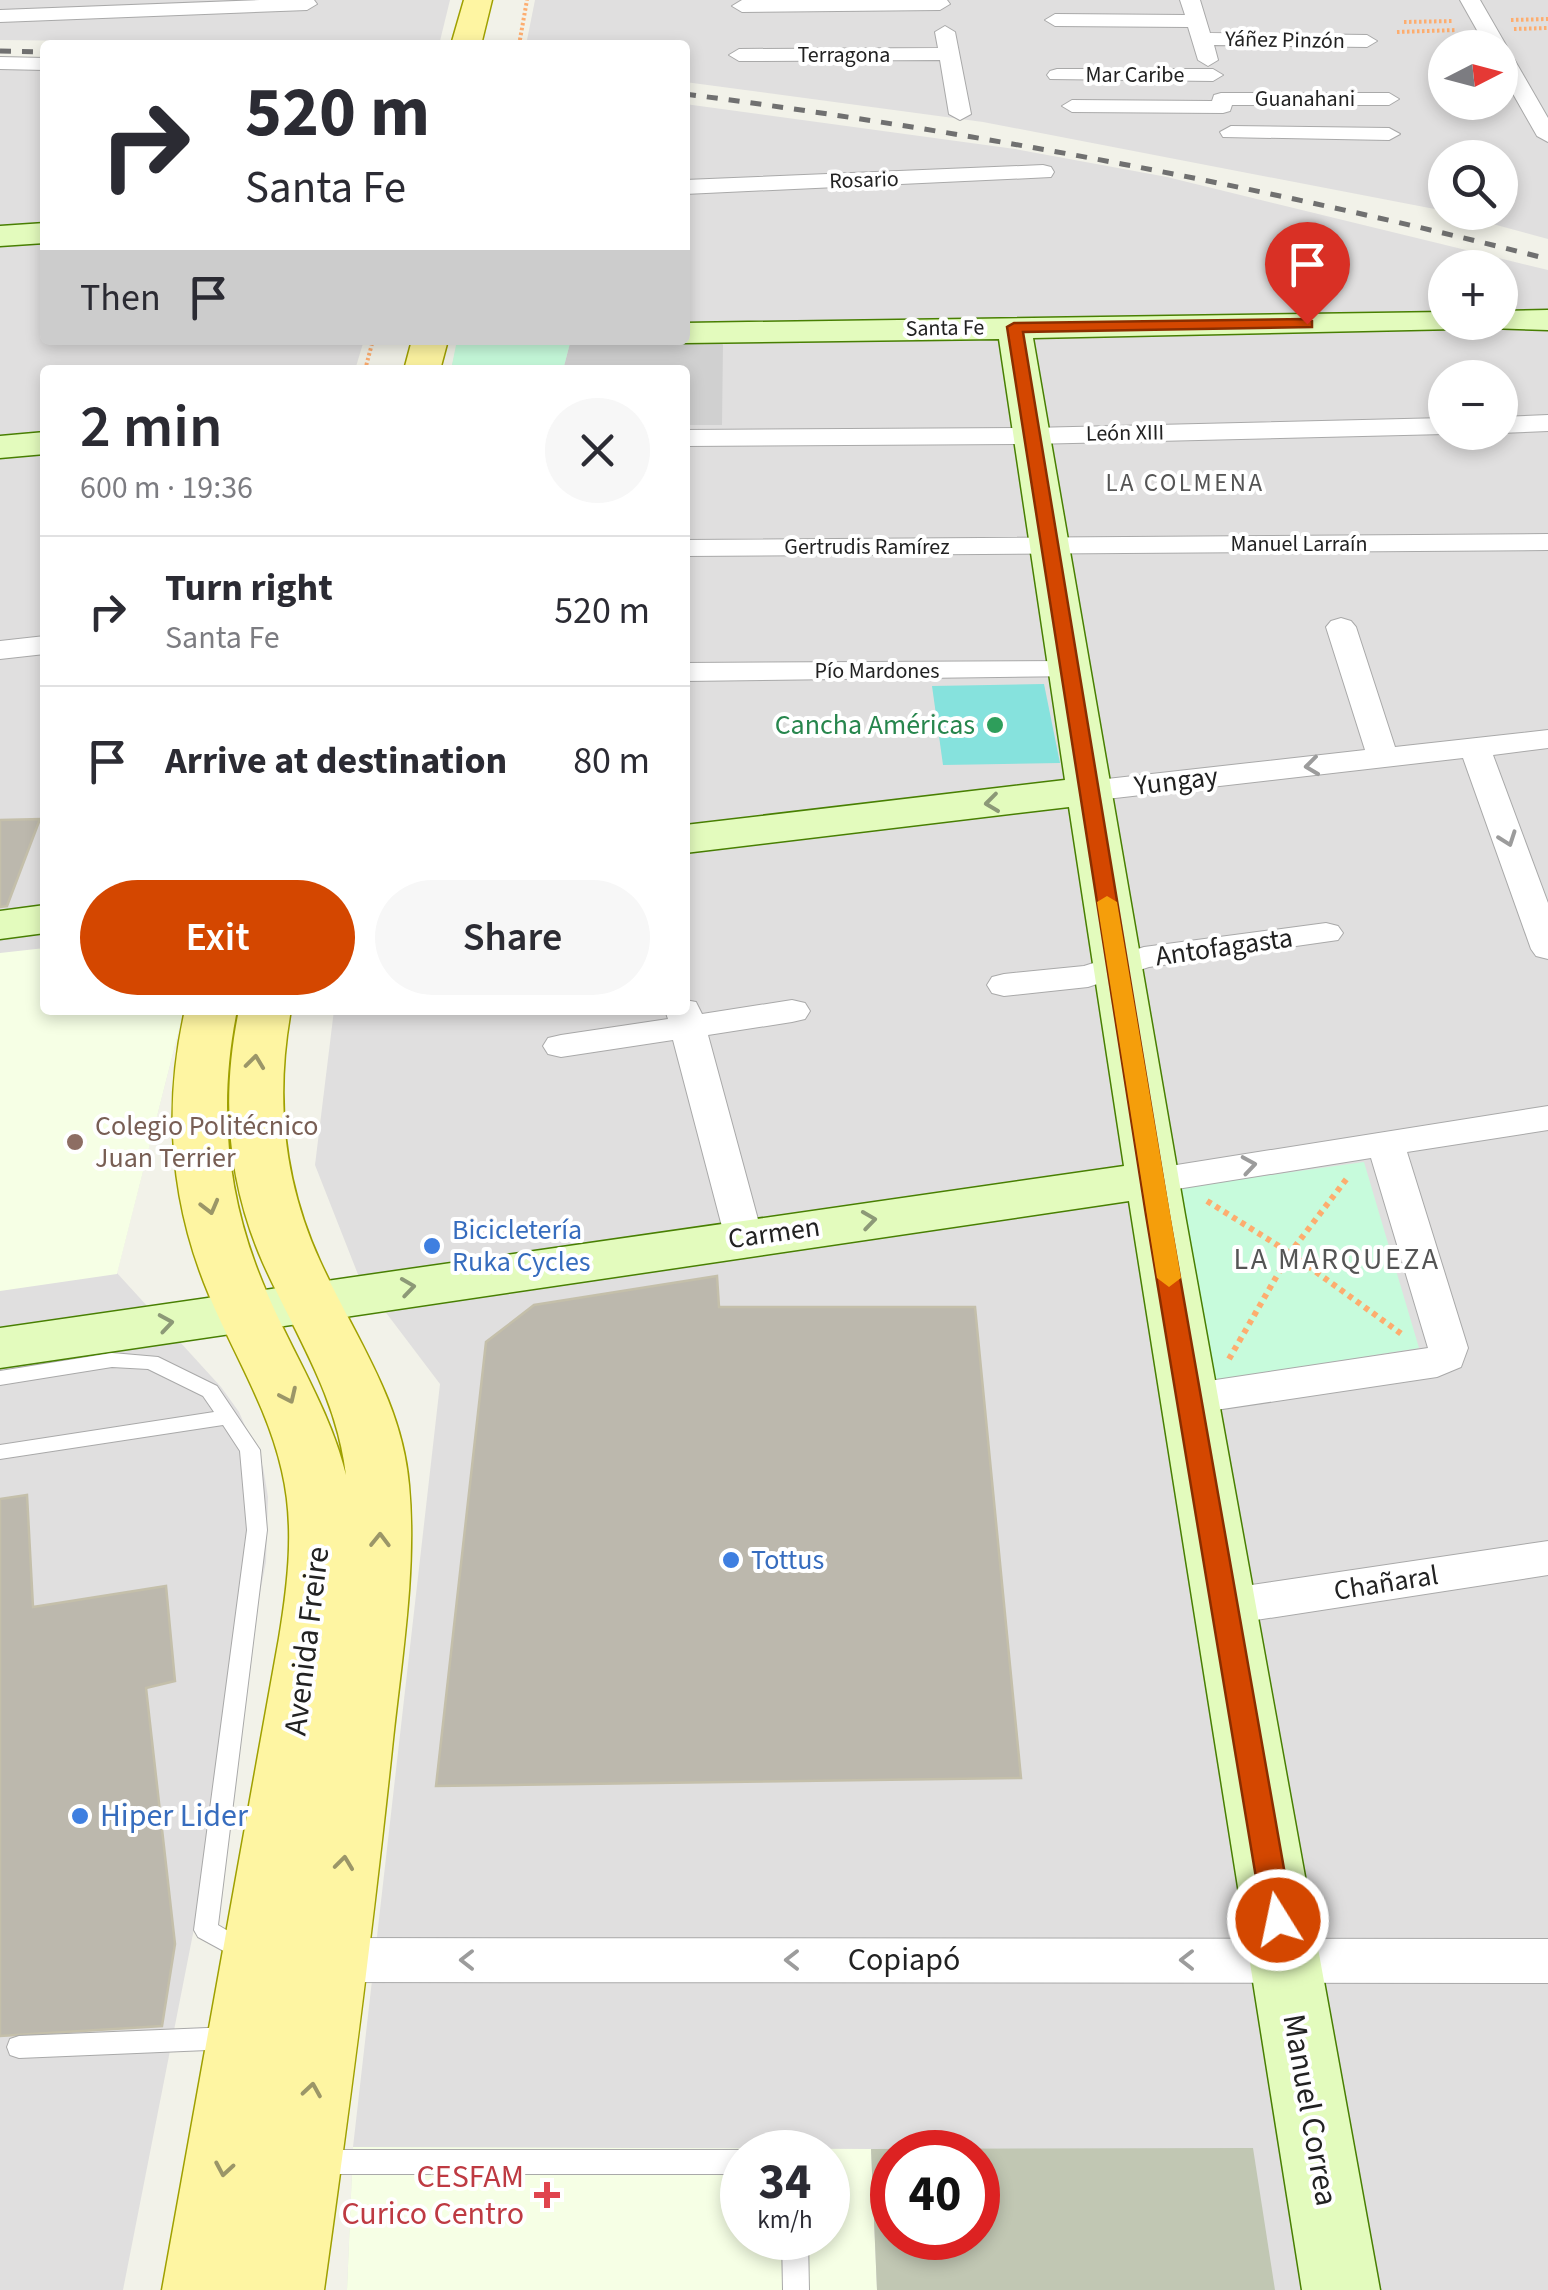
<!DOCTYPE html>
<meta charset="utf-8">
<style>
body{margin:0;font-family:"Source Sans 3",sans-serif;background:#f7f7f7;color:#2b2b33;height:100vh;display:flex;flex-direction:column;font-size:38px;white-space:nowrap}
*{box-sizing:border-box;margin:0}
p{font-size:32px;color:#7c7c81}
.icon{flex:none;width:55px;height:55px;fill:none;stroke:currentColor;stroke-width:2;stroke-linecap:round;stroke-linejoin:round}
.map{position:relative;flex:1;overflow:hidden}
.panel{position:absolute;left:40px;top:365px;width:650px;height:650px;display:flex;flex-direction:column;background:#fff;border-radius:10px;box-shadow:0 5px 15px #0003}
.panel>*{flex:none}
.hud{position:absolute;left:40px;top:40px;width:650px;height:305px;border-radius:10px;box-shadow:0 5px 15px #0003;background:#fff;color:#2b2b33;overflow:hidden}
.needle{width:65px;rotate:84deg}
.fabs{position:absolute;left:1428px;top:30px;display:grid;gap:20px}
.fabs a{display:grid;place-items:center;width:90px;height:90px;border-radius:50%;background:#fff;box-shadow:0 5px 15px #0003;font-size:50px}
.speed{position:absolute;left:720px;top:2130px;display:flex;gap:20px;font-size:50px;font-weight:700;text-align:center}
.speed>*{display:grid;place-content:center;width:130px;height:130px;border-radius:50%;background:#fff;box-shadow:0 5px 15px #0003;line-height:1}
.speed small{font-size:25px;font-weight:400}
.speed .limit{border:15px solid #d22;background:#fff;color:#111}
.pin{position:absolute;display:grid;place-items:center;width:85px;height:85px;color:#fff;margin:-102px -42px;border-radius:50% 50% 50% 0;rotate:-45deg;box-shadow:0 0 10px #0007}
.pin .icon{rotate:45deg}
.me{position:absolute;width:110px;margin:-55px;rotate:350deg;stroke-linejoin:round;filter:drop-shadow(0 0 8px #0008)}
.turn{display:flex;align-items:center;gap:35px;height:210px;padding:0 40px;font-size:45px}
.turn .icon{width:130px;height:130px;stroke-width:2.5}
.turn b{display:block;font-size:70px;line-height:85px}
.then{display:flex;align-items:center;height:95px;padding:0 40px;background:#0003;gap:20px;font-size:38px}
.round{display:grid;place-items:center;flex:none;width:105px;height:105px;border-radius:52px;background:#f7f7f7}
.head{display:flex;align-items:center;justify-content:space-between;height:170px;padding:0 40px}
h1{font-size:60px;font-weight:600;line-height:75px}
.button{display:flex;gap:20px;margin-top:auto;padding:20px 40px}
.button a{flex:1;height:115px;border-radius:60px;background:#d44700;color:#fff;font-size:40px;font-weight:600;line-height:115px;text-align:center}
.button a+a{background:#f7f7f7;color:#2b2b33}
ul{padding:0;list-style:none}
li{display:flex;align-items:center;gap:30px;height:150px;padding:0 40px;border-top:2px solid #e1e1e2}
li div{flex:1}
li b{display:block;font-size:38px}
li em{font-style:normal}
.map>svg:first-child{display:block}
.residential{fill:#e0dfdf;fill-rule:evenodd}
.education{fill:#f6ffe5;fill-rule:evenodd}
.religious{fill:#d0d0d0}
.construction{fill:#c1c7b3;fill-rule:evenodd}
.park{fill:#c7fbdc}
.pitch{fill:#86e2dd}
.building{fill:#bcb8ad;stroke:#c4bfaa;stroke-width:2.5}
.lines{fill:none;stroke-linecap:round;stroke-linejoin:round}
.lane-casing{stroke:#a9a9a9;stroke-width:2}
.street-casing{stroke:#a9a9a9;stroke-width:2}
.secondary-casing{stroke:#487f02;stroke-width:3}
.primary-casing{stroke:#9fa000;stroke-width:3}
.path-far1{stroke:#fdad6f;stroke-width:4;stroke-dasharray:2.5 2.5;stroke-linecap:butt}
.path{stroke:#fdad6f;stroke-width:6;stroke-dasharray:5 5;stroke-linecap:butt}
.lane{fill:#fff;fill-rule:evenodd}
.street{fill:#fff;fill-rule:evenodd}
.secondary{fill:#e3fbbd;fill-rule:evenodd}
.primary{fill:#fef5a2;fill-rule:evenodd}
.rail{stroke:#707070;stroke-width:5;stroke-dasharray:11 11;stroke-linecap:butt}
.oneway{stroke:#9c9c9c}
.oneway2{stroke:#8c9977}
.oneway3{stroke:#9b9668}
.route{fill:#d44700;stroke:#8a2e00;stroke-width:2.5}
.slow{fill:#f59e0b}
.leisure-dot{fill:#2e9e5b;stroke:#fff;stroke-width:4}
.education-dot{fill:#8d6e63;stroke:#fff;stroke-width:4}
.shop-dot{fill:#3f7fe0;stroke:#fff;stroke-width:4}
.health-dot{fill:#e0444e;stroke:#fff;stroke-width:4}
.labels{text-anchor:middle;dominant-baseline:central;stroke-width:8;stroke-linejoin:round;paint-order:stroke}
.far-street-label{font-size:22px;fill:#222;stroke:#fff}
.far-neighbourhood-label{font-size:25px;letter-spacing:2.5px;fill:#555;stroke:#fff}
.leisure-label{font-size:28px;fill:#27864d;stroke:#fff;text-anchor:end}
.street-label{font-size:28px;fill:#222;stroke:#fff}
.education-label{font-size:28px;fill:#785e54;stroke:#fff;text-anchor:start}
.shop-label{font-size:28px;fill:#366cbe;stroke:#fff;text-anchor:start}
.neighbourhood-label{font-size:30px;letter-spacing:2.5px;fill:#555;stroke:#fff}
.near-street-label{font-size:32px;fill:#222;stroke:#fff}
.near-shop-label{font-size:32px;fill:#366cbe;stroke:#fff;text-anchor:start}
.near-health-label{font-size:32px;fill:#be3a42;stroke:#fff;text-anchor:end}
</style>
<div class="map">
<svg width="1548" height="2290" viewBox="0 0 1548 2290">
<rect width="100%" height="100%" fill="#f2f2e9"/>
<!-- residential -->
<path class="residential" d="M0 0H450L439 45 0 40Z
M535 0H1548V239L1452 213 1500 212V158H1445V211L983 122 685 82V45H526ZM1445 48H1500V102H1445Z
M0 67H45V340H364L355 370H45V1010H184L117 1273 221 1387 239 1412 263 1467 268 1497 266 1562 123 2290H0Z
M685 104 1015 149 1167 177 1548 270V2290H347L353 2147 440 1384 359 1277 315 1165 334 1010H685V370H451L458 340H685ZM1445 268H1500V322H1445ZM1445 378H1500V432H1445ZM742 2152H828V2238H742ZM892 2152H978V2238H892Z"/>
<!-- education -->
<path class="education" d="M45 948V1010H184L117 1274 0 1291V953Z
M353 2147 871 2149 877 2290H347ZM742 2152H828V2238H742Z"/>
<!-- religious -->
<path class="religious" d="M570 343H723L722 425H685V370H563Z"/>
<!-- construction -->
<path class="construction" d="M1253 2148 1275 2290H877L871 2149ZM978 2152V2238H892V2152Z"/>
<!-- park -->
<path class="park" d="M570 343 563 370H451L456 345Z
M1364 1162 1419 1348 1213 1381 1176 1188Z"/>
<!-- pitch -->
<path class="pitch" d="M1044 684 1060 763 943 765 932 686Z"/>
<!-- building -->
<path class="building" d="M40 819 7 906 0 907V820Z
M717 1276 719 1307H975L1021 1778 436 1786 486 1342 534 1305Z
M27 1495 33 1607 166 1586 175 1681 146 1688 175 1944 162 2026 0 2036V1499Z"/>
<g class="lines">
<!-- lane casing -->
<g class="lane-casing">
<path id="lane" d="M112 1353 158 1357 217 1386 260 1450 267 1530 218 1925 250 1944 254 1951 250 1958 242 1961 198 1937 194 1930 247 1530 240 1451 223 1425 0 1459V1445L214 1412 203 1396 148 1369 112 1367 0 1385V1371Z
M231 2027 240 2030 243 2038 240 2046 231 2049 19 2058 10 2055 7 2047 10 2039 19 2036Z
M322 2150H742L748 2152H742V2174H322L313 2170 309 2162 313 2154Z
M782 2238H808L809 2290H783Z"/>
</g>
<!-- street casing -->
<g class="street-casing">
<path id="street" d="M260 0H314L317 4 307 10 0 22V10Z
M760 0H947L950 4 940 10 742 12 732 6 742 0Z
M1180 0H1200L1210 33 1367 35 1377 41 1367 47 1214 45 1218 60 1208 66 1198 60 1188 27 1055 26 1045 20 1055 14 1185 15Z
M1460 0H1480L1548 118V142L1537 136 1500 71V48H1487Z
M945 26 955 32 971 114 960 120 949 114 940 60 739 61 729 55 739 49 938 48 935 32Z
M0 57 45 58V70L0 69Z
M1057 69H1213L1223 75 1213 81 1050 79 1047 75 1050 71Z
M1221 93H1389L1399 99 1389 105H1232L1230 111 1223 113 1072 112 1062 106 1072 100 1212 101 1214 95Z
M1231 126 1389 128 1400 134 1389 140 1223 137 1220 132Z
M1043 165 1051 167 1054 172 1051 177 685 194V180Z
M1548 415V431L1500 433 1499 432 1500 417Z
M1445 418V432H1450L1445 434 1031 444 685 446V430L1031 428Z
M1548 534V550L685 556V540Z
M1341 618 1351 621 1356 627 1395 747 1548 730V748L1493 755 1548 903V959L1536 956 1531 949 1463 758 1089 801 1078 798 1073 791 1078 784 1089 781 1365 750 1326 627 1331 621Z
M45 636V654L0 659V641Z
M1070 661 1081 664 1085 670 1081 676 685 681V663Z
M1326 923 1338 926 1343 933 1338 940 1149 967 1088 987 1004 996 992 993 987 985 992 977 1004 974 1084 966 1144 947Z
M685 1000 696 1002 702 1014 792 1000 805 1003 810 1011 805 1019 792 1022 708 1035 763 1238 758 1247 744 1251 730 1247 725 1238 673 1040 561 1057 548 1054 543 1046 548 1038 561 1035 668 1019 665 1010H685Z
M1548 1106V1130L1407 1152 1468 1348 1461 1367 1437 1377 1189 1414 1174 1410 1168 1399 1174 1388 1189 1384 1428 1348 1371 1158 1152 1193 1139 1189 1133 1180 1139 1171Z
M1548 1541V1575L1224 1625 1208 1619 1202 1607 1208 1595 1224 1589Z
M317 1938 1548 1939V1983L317 1982 299 1976 292 1960 299 1944Z"/>
</g>
<!-- secondary casing -->
<g class="secondary-casing">
<path id="secondary" d="M45 223V243L0 246V226Z
M1548 310V330L1488 328 1484 322H1500V311Z
M1445 312V322H1462L1457 329 1033 338 1185 1215 1380 2290H1302L1129 1201 0 1368V1328L1124 1166 1069 807 685 853V825L1065 780 999 339 685 343 673 340H685V323Z
M45 432V454L0 458V436Z
M45 905V933L0 939V911Z"/>
</g>
<!-- primary casing -->
<g class="primary-casing">
<path id="primary" d="M464 0H492L481 45H451Z
M412 340H448L440 370H404Z
M185 1010H237C217 1108 227 1202 267 1293 293 1354 330 1410 346 1475 337 1396 295 1334 263 1263 227 1181 221 1097 239 1010H291C275 1097 283 1180 320 1261 354 1336 402 1400 409 1485 417 1572 401 1662 392 1749 373 1930 349 2110 324 2290H162L279 1638C288 1583 295 1526 282 1471 268 1408 233 1353 209 1295 170 1202 163 1107 185 1010Z"/>
</g>
<!-- path-far1 -->
<path class="path-far1" d="M1511 20 1548 19
M1404 22 1453 21
M1514 29 1548 28
M1397 32 1457 30
M519 45 527 0
M365 370 373 340"/>
<!-- path -->
<path class="path" d="M1207 1201 1290 1253 1403 1335
M1229 1359 1290 1253 1348 1177"/>
<!-- lane -->
<use href="#lane" class="lane"/>
<!-- street -->
<use href="#street" class="street"/>
<!-- secondary -->
<use href="#secondary" class="secondary"/>
<!-- primary -->
<use href="#primary" class="primary"/>
<!-- rail -->
<path class="rail" d="M0 51 45 52
M685 94C976 132 1263 186 1548 259"/>
</g>
<!-- one-way arrows -->
<defs><path id="oneway-chevron" d="M-2-3.5L2.5 0L-2 3.5" fill="none" stroke-width="1.6" stroke-linecap="round" stroke-linejoin="round" transform="scale(2.5)"/></defs>
<g class="oneway">
<use href="#oneway-chevron" transform="translate(1312 766) rotate(173)"/>
<use href="#oneway-chevron" transform="translate(1508 839) rotate(70)"/>
<use href="#oneway-chevron" transform="translate(1249 1165) rotate(-9)"/>
<use href="#oneway-chevron" transform="translate(467 1960) rotate(-180)"/>
<use href="#oneway-chevron" transform="translate(792 1960) rotate(-180)"/>
<use href="#oneway-chevron" transform="translate(1187 1960) rotate(-180)"/>
</g>
<g class="oneway2">
<use href="#oneway-chevron" transform="translate(992 803) rotate(173)"/>
<use href="#oneway-chevron" transform="translate(869 1220) rotate(-8)"/>
<use href="#oneway-chevron" transform="translate(408 1287) rotate(-8)"/>
<use href="#oneway-chevron" transform="translate(166 1323) rotate(-9)"/>
</g>
<g class="oneway3">
<use href="#oneway-chevron" transform="translate(255 1062) rotate(-83)"/>
<use href="#oneway-chevron" transform="translate(210 1207) rotate(75)"/>
<use href="#oneway-chevron" transform="translate(289 1396) rotate(65)"/>
<use href="#oneway-chevron" transform="translate(380 1540) rotate(-89)"/>
<use href="#oneway-chevron" transform="translate(344 1863) rotate(-83)"/>
<use href="#oneway-chevron" transform="translate(312 2090) rotate(-81)"/>
<use href="#oneway-chevron" transform="translate(224 2169) rotate(100)"/>
</g>
<!-- route -->
<path class="route" d="M1307 319 1312 321V327L1023 332 1169 1215 1293 1920 1288 1930 1278 1934 1267 1930 1263 1920 1146 1215 1007 327 1014 323Z"/>
<!-- slow -->
<path class="slow" d="M1107 896 1117 902 1181 1278 1169 1287 1157 1278 1097 902Z"/>
<!-- markers -->
<circle class="leisure-dot" cx="995" cy="725" r="10"/>
<circle class="education-dot" cx="75" cy="1142" r="10"/>
<g class="shop-dot">
<circle cx="432" cy="1246" r="10"/>
<circle cx="731" cy="1560" r="10"/>
<circle cx="80" cy="1816" r="10"/>
</g>
<path class="health-dot" d="M542 2180h10v10h10v10h-10v10h-10v-10h-10v-10h10z"/>
<g class="labels">
<!-- far-street labels -->
<g class="far-street-label">
<text transform="translate(1285 40) rotate(1)">Yáñez Pinzón</text>
<text x="844" y="55">Terragona</text>
<text x="1135" y="75">Mar Caribe</text>
<text x="1305" y="99">Guanahani</text>
<text transform="translate(864 180) rotate(-2)">Rosario</text>
<text transform="translate(945 328) rotate(-1)">Santa Fe</text>
<text transform="translate(1125 433) rotate(-1)">León XIII</text>
<text x="1299" y="544">Manuel Larraín</text>
<text x="867" y="547">Gertrudis Ramírez</text>
<text x="877" y="671">Pío Mardones</text>
</g>
<!-- far-neighbourhood labels -->
<g class="far-neighbourhood-label">
<text x="1185" y="483">LA COLMENA</text>
</g>
<!-- leisure labels -->
<g class="leisure-label">
<text x="975" y="725">Cancha Américas</text>
</g>
<!-- street labels -->
<g class="street-label">
<text transform="translate(1176 781) rotate(-7)">Yungay</text>
<text transform="translate(1224 947) rotate(-8)">Antofagasta</text>
<text transform="translate(774 1233) rotate(-8)">Carmen</text>
<text transform="translate(1386 1583) rotate(-9)">Chañaral</text>
</g>
<!-- education labels -->
<g class="education-label">
<text x="95" y="1126">Colegio Politécnico<tspan x="95" dy="32">Juan Terrier</tspan></text>
</g>
<!-- shop labels -->
<g class="shop-label">
<text x="452" y="1230">Bicicletería<tspan x="452" dy="32">Ruka Cycles</tspan></text>
<text x="751" y="1560">Tottus</text>
</g>
<!-- neighbourhood labels -->
<g class="neighbourhood-label">
<text x="1337" y="1259">LA MARQUEZA</text>
</g>
<!-- near-street labels -->
<g class="near-street-label">
<text transform="translate(307 1641) rotate(-83)">Avenida Freire</text>
<text x="904" y="1960">Copiapó</text>
<text transform="translate(1310 2110) rotate(80)">Manuel Correa</text>
</g>
<!-- near-shop labels -->
<g class="near-shop-label">
<text x="100" y="1816">Hiper Lider</text>
</g>
<!-- near-health labels -->
<g class="near-health-label">
<text x="524" y="2177">CESFAM<tspan x="524" dy="37">Curico Centro</tspan></text>
</g>
</g>
</svg>
<div class="fabs">
<a><svg class="needle" viewBox="-14 -14 28 28"><path d="M0-13l5 13h-10z" fill="#e53935"/><path d="M0 13l5-13h-10z" fill="#7c7c81"/></svg></a>
<a><svg class="icon" aria-label="search" viewBox="0 0 24 24"><circle cx="10" cy="10" r="6"/><path d="M15 15l6 6"/></svg></a>
<a>+</a>
<a>−</a>
</div>
<div class="speed"><div>34<small>km/h</small></div><div class="limit">40</div></div>
<div class="pin" style="left:1307px;top:324px;background:#d93025"><svg class="icon" aria-label="arrive" viewBox="0 0 24 24"><path d="M6 21V4h12l-3 4 3 4H6"/></svg></div>
<svg class="me" style="left:1278px;top:1920px" viewBox="-20 -20 40 40"><circle r="17" fill="#d44700" stroke="#fff" stroke-width="3"/><path d="M0-11L8 9 0 5-8 9z" fill="#fff"/></svg>
<div class="hud">
<div class="turn"><svg class="icon" aria-label="right" viewBox="0 0 24 24"><path d="M7 20v-9h11M14 6l5 5-5 5"/></svg><div><b>520 m</b>Santa Fe</div></div>
<div class="then">Then<svg class="icon" aria-label="arrive" viewBox="0 0 24 24"><path d="M6 21V4h12l-3 4 3 4H6"/></svg></div>
</div>
<section class="panel">
<div class="head"><div><h1>2 min</h1><p>600 m · 19:36</p></div><a class="round"><svg class="icon" aria-label="close" viewBox="0 0 24 24"><path d="M6 6l12 12M18 6L6 18"/></svg></a></div>
<ul>
<li><svg class="icon" aria-label="right" viewBox="0 0 24 24"><path d="M7 20v-9h11M14 6l5 5-5 5"/></svg><div><b>Turn right</b><p>Santa Fe</p></div><em>520 m</em></li>
<li><svg class="icon" aria-label="arrive" viewBox="0 0 24 24"><path d="M6 21V4h12l-3 4 3 4H6"/></svg><div><b>Arrive at destination</b></div><em>80 m</em></li>
</ul>
<div class="button"><a>Exit</a><a>Share</a></div>
</section>
</div>
